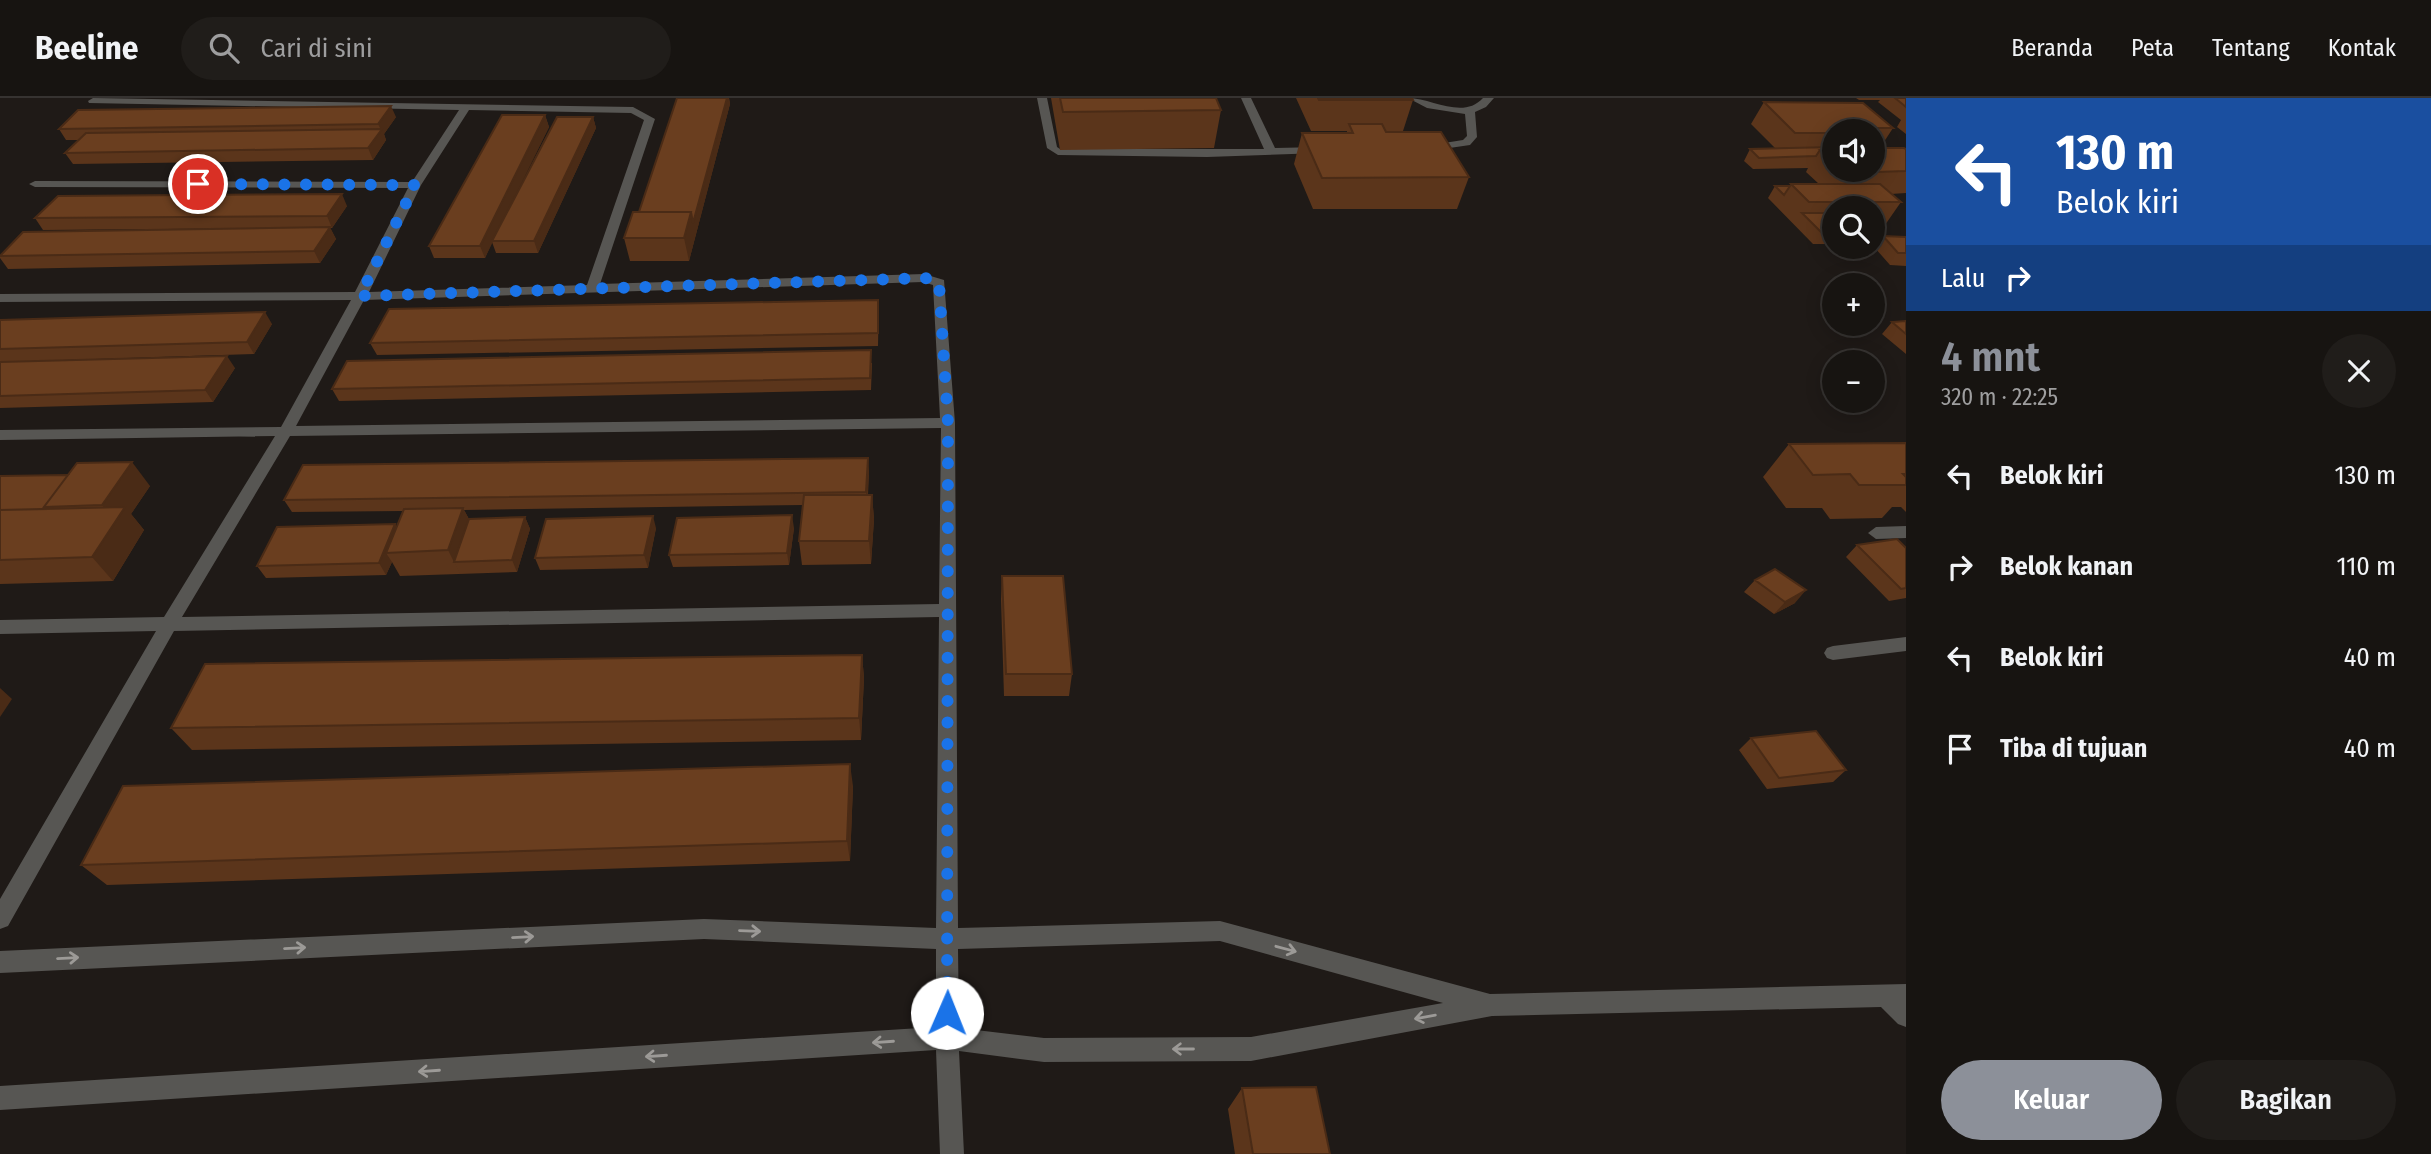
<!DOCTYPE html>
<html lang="id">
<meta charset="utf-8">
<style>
body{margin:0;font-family:"Fira Sans Condensed",sans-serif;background:#201d1a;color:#f1f3f6;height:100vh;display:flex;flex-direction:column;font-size:26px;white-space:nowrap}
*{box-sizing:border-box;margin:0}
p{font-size:23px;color:#9e9e9f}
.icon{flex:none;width:38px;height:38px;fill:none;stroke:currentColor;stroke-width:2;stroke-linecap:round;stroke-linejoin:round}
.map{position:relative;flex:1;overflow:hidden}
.details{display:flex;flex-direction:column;background:#171411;width:525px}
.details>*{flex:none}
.guide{background:#1a4fa0;color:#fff;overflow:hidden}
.buttons{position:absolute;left:1822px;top:21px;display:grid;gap:14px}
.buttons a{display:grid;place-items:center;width:63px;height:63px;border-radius:50%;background:#171411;box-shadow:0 4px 18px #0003,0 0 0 2px #363331;font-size:35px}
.pin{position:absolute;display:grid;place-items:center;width:60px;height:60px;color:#fff;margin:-30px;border:4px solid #fff;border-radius:50%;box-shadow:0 2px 7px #0007}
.me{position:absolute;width:77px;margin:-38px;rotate:1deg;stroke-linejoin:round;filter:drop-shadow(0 0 5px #0008)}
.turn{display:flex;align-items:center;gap:24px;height:147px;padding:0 35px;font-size:32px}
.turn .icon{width:91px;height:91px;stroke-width:2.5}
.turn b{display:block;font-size:49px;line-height:60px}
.then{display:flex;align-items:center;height:66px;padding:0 35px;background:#0003;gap:14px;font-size:26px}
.round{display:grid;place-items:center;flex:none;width:74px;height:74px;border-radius:37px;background:#201d1a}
.head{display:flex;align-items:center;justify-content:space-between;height:119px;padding:0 35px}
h1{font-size:42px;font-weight:600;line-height:52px;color:#8c9099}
.cta{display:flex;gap:14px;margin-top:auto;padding:14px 35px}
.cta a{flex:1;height:80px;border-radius:42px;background:#8c9099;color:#fff;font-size:28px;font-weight:600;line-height:80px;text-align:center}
.cta a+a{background:#201d1a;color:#f1f3f6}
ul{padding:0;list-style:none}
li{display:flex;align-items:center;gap:21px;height:91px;padding:0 35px}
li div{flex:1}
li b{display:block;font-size:26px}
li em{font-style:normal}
header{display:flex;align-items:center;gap:42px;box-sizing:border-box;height:98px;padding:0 35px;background:#171411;border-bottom:2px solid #363331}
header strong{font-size:33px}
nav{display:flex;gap:38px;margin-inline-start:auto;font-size:24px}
.search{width:490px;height:63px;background:#201d1a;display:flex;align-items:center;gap:18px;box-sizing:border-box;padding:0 24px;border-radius:38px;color:#9e9e9f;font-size:26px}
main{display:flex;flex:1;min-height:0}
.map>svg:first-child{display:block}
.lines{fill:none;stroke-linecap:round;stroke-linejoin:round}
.minor{fill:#575653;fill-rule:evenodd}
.wall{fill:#5b351b;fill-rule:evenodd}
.shaded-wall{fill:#4a2b16}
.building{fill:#6a3e1f;stroke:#4a2b16;stroke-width:2}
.oneway{stroke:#9c9a97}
.route{stroke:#1a73e8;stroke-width:12;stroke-dasharray:0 21.6}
</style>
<header>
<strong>Beeline</strong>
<div class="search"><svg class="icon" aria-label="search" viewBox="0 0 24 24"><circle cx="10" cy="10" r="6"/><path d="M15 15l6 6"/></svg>Cari di sini</div>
<nav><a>Beranda</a><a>Peta</a><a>Tentang</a><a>Kontak</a></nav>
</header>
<main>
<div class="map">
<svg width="1906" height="1056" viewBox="0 0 1906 1056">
<rect width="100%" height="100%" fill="#1f1a17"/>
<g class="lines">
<!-- minor -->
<path class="minor" d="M93 0 633 9 655 21 600 186 924 176 944 182 955 325 958 830 1220 823 1490 896 1906 886V929L1898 926 1881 909 1492 918 1251 963 1044 964 959 953 964 1056H940L936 952 0 1012V988L936 929V851L704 841 0 875V853L704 821 936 830 939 519 174 533 8 828 0 831V801L156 533 0 536V522L164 519 275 338 0 342V332L281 329 351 202 0 204V196L355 194 408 90 35 89 29 86 35 83 412 84 459 12 89 5 88 3ZM469 12 631 15 644 22 587 187 369 194 421 87ZM923 184 933 187 940 320 296 328 364 202ZM941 330 939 506 182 519 290 338ZM1220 843 1443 905 1251 939 1044 940 959 930 958 851Z
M1037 0H1047L1057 49 1060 51H1264L1241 0H1251L1275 50 1321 49 1326 52 1321 55 1207 59 1058 57 1047 50Z
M1408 0C1432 0 1463 22 1483 0H1494L1486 9 1475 14 1477 39 1470 47 1429 53 1425 52V48L1463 42 1467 38 1465 16 1427 10Z
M1906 428V440L1876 441 1868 435 1876 429Z
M1906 539V553L1833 562 1827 560 1824 555 1827 550 1833 548Z"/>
</g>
<!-- wall -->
<path class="wall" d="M677 0H729L730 6 689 163H630L624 140 639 114Z
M1051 0H1216L1221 12 1214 50 1060 52Z
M1296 0H1412L1413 2 1403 33H1385L1386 34 1469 79 1457 111H1313L1294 66 1302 35H1347V33H1311Z
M1856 0H1906V36L1897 29 1901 22 1878 4 1880 2H1859Z
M1764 4 1893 30 1880 50 1906 51V95L1891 96 1901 104 1885 127H1872V110H1834V146H1813L1768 100 1775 88H1790L1791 86H1819L1806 74 1808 70 1753 71 1744 63 1750 51H1776L1751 26ZM1834 33H1872V72H1834Z
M545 17 549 29 503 121 593 19 596 30 538 155H496L492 144 485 160H434L429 148Z
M396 19 384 36 386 42 373 62 73 66 65 55 79 42H66L59 31Z
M347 108 332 130H330L336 141 320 165 8 171 0 160V158L285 130 43 132 35 120Z
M1883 138 1906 139V168L1890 167 1875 150Z
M878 202V248L377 257 370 245Z
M0 222 272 226 254 256 0 264Z
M1906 223V256L1882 236 1892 224Z
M0 264 235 270 213 304 0 310Z
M872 265 871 292 339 303 332 291Z
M1906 345V414L1901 409H1892L1882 420 1830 421 1822 410H1786L1763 379 1789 346Z
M869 372 868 397H872L874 421 871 466 802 467 799 443 803 407 464 412 469 421 525 419 530 431 517 474 400 478 392 464 386 477 266 480 257 468 395 426 397 429 403 413 292 414 284 402Z
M0 378 150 388 131 416 144 432 113 483 0 486Z
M656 430 648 470 540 472 535 460Z
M794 430 789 467 673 469 669 457Z
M1857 447 1906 450V500L1889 503 1846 459Z
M1002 478 1072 576 1069 598H1004L1001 501Z
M1755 482 1795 505 1774 516 1744 494Z
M862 557 864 580 861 642 192 652 171 630Z
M1751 640 1846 672 1833 684 1767 691 1739 652Z
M853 688 850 763 107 787 81 767Z
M1242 990 1330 1056H1235L1228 1011Z"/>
<!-- shaded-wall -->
<path class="shaded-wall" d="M727 0H729L730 6 689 163 684 140Z
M391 8 396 19 384 36 386 42 373 62 368 50 381 32 378 26Z
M545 17 549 29 485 160 480 148Z
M593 19 596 30 538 155 534 143Z
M342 96 347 108 332 130 327 118Z
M330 129 336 141 320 165 314 153Z
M878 202 879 214 878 248Z
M265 214 272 226 254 256 247 244Z
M227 258 235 270 213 304 205 292Z
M868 360 869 372 867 406 866 394Z
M132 364 150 388 131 416 144 432 113 483 92 459 115 424 102 407Z
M872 397 874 421 871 466 869 443Z
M463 410 475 433 454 464 460 476 448 452Z
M792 417 794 430 789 467 787 455Z
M653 418 656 430 648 470 644 457Z
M525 419 530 431 517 474 512 462Z
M395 426 402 439 386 455 392 464 386 477 379 465Z
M1806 492 1795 505 1774 516 1785 504Z
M862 557 864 580 861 642 859 620Z
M0 590 12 601 0 619Z
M850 666 853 688 850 763 847 743Z"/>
<!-- building -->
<path class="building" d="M677 0H727L693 125 691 114H639Z
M1060 0H1216L1221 12 1063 14Z
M1318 0H1412L1413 2H1319Z
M1895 0H1906V9Z
M1764 4 1863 5 1893 30H1848L1852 33H1834V35H1795Z
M391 8 378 26 59 31 78 12Z
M502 17H545L480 148H429Z
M557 19H593L534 143H492Z
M1349 26H1382L1386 34H1441L1469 79 1322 80 1302 35H1353Z
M382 31 368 50 65 55 86 35Z
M1834 49V51L1820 52 1816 58 1759 60 1750 51Z
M1872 50H1904L1906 51V73L1847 75 1843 72H1872Z
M1834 51V64L1820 52Z
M1791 86H1880L1901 104H1809Z
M1775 88H1790L1784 97Z
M342 96 327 118 35 120 58 98Z
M633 114H691L684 140H624Z
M1802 115H1834V134H1821Z
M330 129 314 153 0 158 23 134Z
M1883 138 1906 139V155H1898Z
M878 202V235L370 245 389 211Z
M265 214 247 244 0 251V222Z
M1906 223V236L1892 224Z
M871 252 870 280 332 291 347 263Z
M227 258 205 292 0 298V264Z
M1906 345V376H1903L1906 379V387H1859L1850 376 1813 377 1789 346Z
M868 360 866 394 284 402 303 367Z
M132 364 102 407 44 409 77 365Z
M68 377 44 409 46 411 0 412V378Z
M804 397H872L869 443H799Z
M125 409 92 459 0 462V412Z
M463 410 448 452 386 455 404 411Z
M792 417 787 455 669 457 677 420Z
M653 418 644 457 535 460 546 421Z
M525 419 512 462 454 464 469 421Z
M395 426 379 465 257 468 277 429Z
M1897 441 1906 450V490L1901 491 1857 447Z
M1775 471 1806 492 1785 504 1755 482Z
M1002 478H1063L1072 576H1006Z
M862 557 859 620 171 630 205 566Z
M1816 633 1846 672 1779 680 1751 640Z
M850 666 847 743 81 767 123 688Z
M1316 989 1330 1056H1253L1242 990Z"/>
<!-- one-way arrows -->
<defs><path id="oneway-shaft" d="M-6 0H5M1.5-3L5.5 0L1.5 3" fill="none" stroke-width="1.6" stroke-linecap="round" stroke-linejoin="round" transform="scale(1.75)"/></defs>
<g class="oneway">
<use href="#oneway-shaft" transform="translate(750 833) rotate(2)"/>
<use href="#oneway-shaft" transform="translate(523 839) rotate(-3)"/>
<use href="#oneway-shaft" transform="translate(295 850) rotate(-3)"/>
<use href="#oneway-shaft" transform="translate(1286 851) rotate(15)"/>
<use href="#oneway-shaft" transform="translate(68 860) rotate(-3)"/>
<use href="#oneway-shaft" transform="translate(1425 919) rotate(170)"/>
<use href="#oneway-shaft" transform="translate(883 944) rotate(176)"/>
<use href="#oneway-shaft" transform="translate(1183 951) rotate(180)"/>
<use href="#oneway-shaft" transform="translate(656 958) rotate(176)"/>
<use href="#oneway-shaft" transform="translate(429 973) rotate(176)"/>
</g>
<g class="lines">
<!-- route -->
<path class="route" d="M198 86 415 87 360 198 897 181 925 180 939 185 948 325 947 915"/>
</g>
</svg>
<div class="buttons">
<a><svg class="icon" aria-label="sound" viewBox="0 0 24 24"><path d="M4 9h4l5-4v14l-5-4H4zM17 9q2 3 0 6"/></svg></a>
<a><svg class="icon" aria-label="search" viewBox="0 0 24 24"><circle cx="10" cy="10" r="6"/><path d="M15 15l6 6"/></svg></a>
<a>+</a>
<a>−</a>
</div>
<div class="pin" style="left:198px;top:86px;background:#d93025"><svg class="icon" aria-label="arrive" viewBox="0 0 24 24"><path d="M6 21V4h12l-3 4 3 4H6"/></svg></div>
<svg class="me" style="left:947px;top:915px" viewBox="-20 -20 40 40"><circle r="19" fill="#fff"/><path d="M0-13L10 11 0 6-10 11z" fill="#1a73e8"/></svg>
</div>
<section class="details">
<div class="guide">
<div class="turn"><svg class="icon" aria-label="left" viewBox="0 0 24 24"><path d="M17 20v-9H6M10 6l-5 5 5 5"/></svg><div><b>130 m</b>Belok kiri</div></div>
<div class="then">Lalu<svg class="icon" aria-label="right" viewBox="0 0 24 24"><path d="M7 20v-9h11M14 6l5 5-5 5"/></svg></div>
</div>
<div class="head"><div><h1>4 mnt</h1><p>320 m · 22:25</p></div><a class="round"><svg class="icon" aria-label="close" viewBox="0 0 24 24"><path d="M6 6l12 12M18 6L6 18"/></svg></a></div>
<ul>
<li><svg class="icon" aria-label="left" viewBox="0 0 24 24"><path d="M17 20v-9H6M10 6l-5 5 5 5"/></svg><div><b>Belok kiri</b></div><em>130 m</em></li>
<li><svg class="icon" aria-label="right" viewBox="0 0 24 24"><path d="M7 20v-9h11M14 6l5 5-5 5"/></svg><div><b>Belok kanan</b></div><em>110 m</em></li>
<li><svg class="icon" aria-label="left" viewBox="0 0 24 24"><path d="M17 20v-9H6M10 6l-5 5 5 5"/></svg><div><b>Belok kiri</b></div><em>40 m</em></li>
<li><svg class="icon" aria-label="arrive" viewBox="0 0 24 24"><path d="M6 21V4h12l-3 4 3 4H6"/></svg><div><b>Tiba di tujuan</b></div><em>40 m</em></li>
</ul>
<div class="cta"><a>Keluar</a><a>Bagikan</a></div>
</section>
</main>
